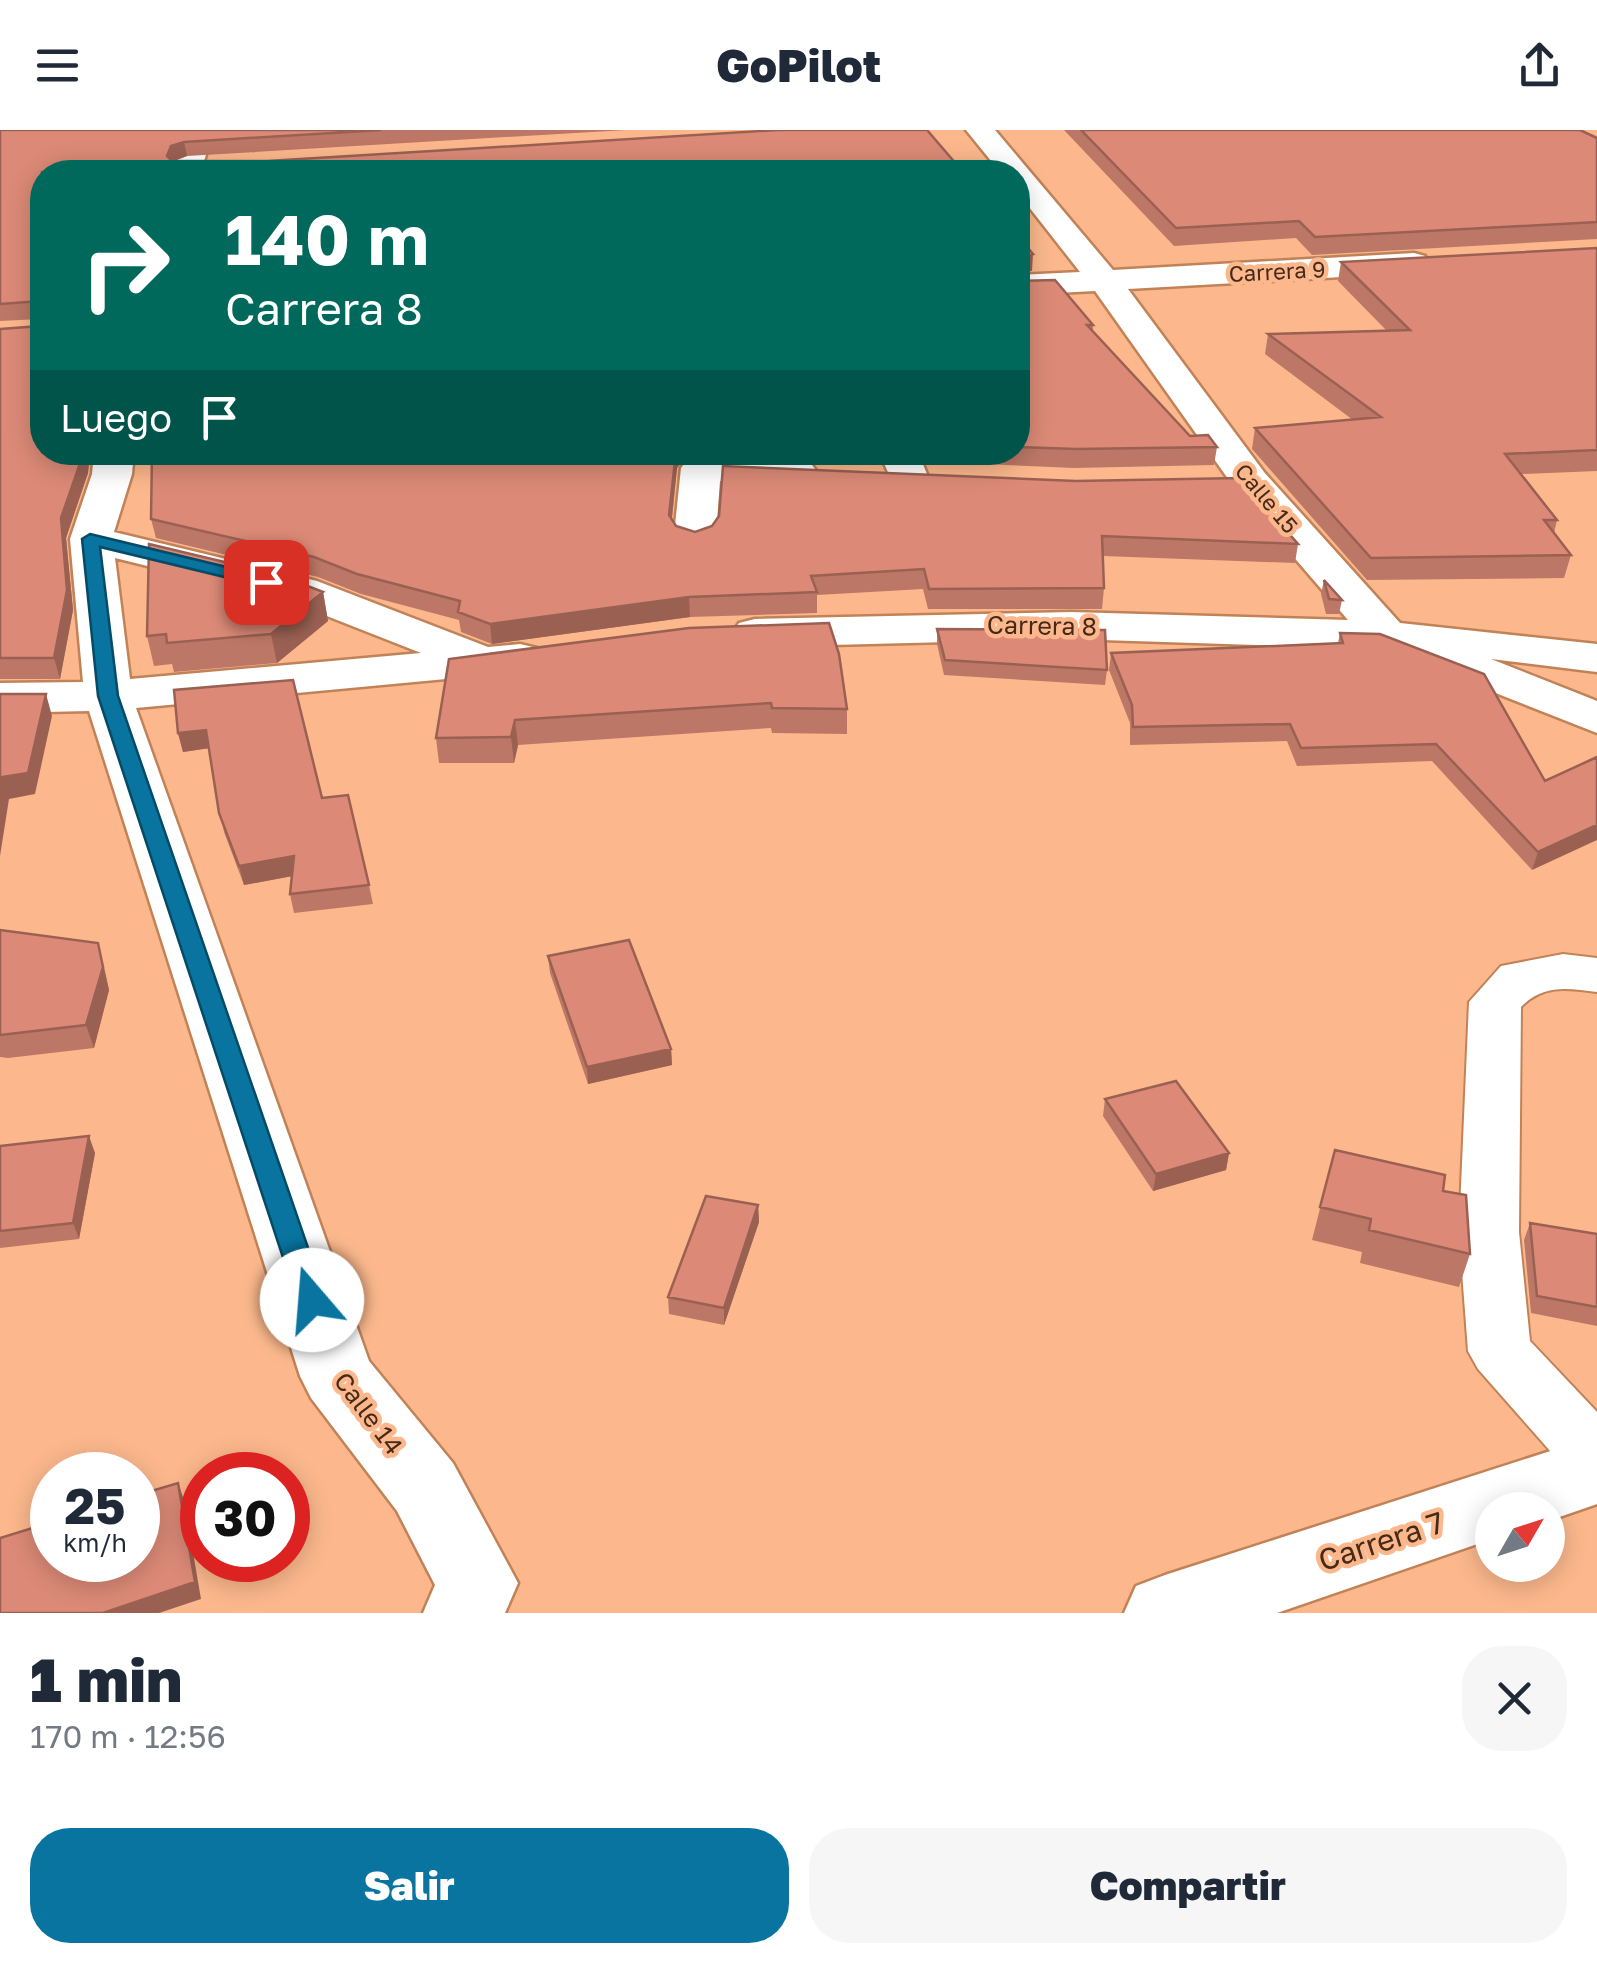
<!DOCTYPE html>
<html lang="es">
<meta charset="utf-8">
<style>
body{margin:0;font-family:"Golos Text",sans-serif;background:#f6f6f7;color:#1f2937;height:100vh;display:flex;flex-direction:column;font-size:38px;white-space:nowrap}
*{box-sizing:border-box;margin:0}
p{font-size:32px;color:#747a83}
.icon{flex:none;width:55px;height:55px;fill:none;stroke:currentColor;stroke-width:2;stroke-linecap:round;stroke-linejoin:round}
.map{position:relative;height:1483px;overflow:hidden}
.side{display:flex;flex-direction:column;background:#fff;flex:1}
.side>*{flex:none}
.banner{position:absolute;left:30px;top:30px;width:1000px;height:305px;border-radius:40px;box-shadow:0 5px 25px #0003;background:#00695c;color:#fff;overflow:hidden}
.needle{width:65px;rotate:51deg}
.buttons{position:absolute;left:1475px;top:1362px;display:grid;gap:20px}
.buttons a{display:grid;place-items:center;width:90px;height:90px;border-radius:50%;background:#fff;box-shadow:0 5px 25px #0003;font-size:50px}
.speed{position:absolute;left:30px;top:1322px;display:flex;gap:20px;font-size:50px;font-weight:700;text-align:center}
.speed>*{display:grid;place-content:center;width:130px;height:130px;border-radius:50%;background:#fff;box-shadow:0 5px 25px #0003;line-height:1}
.speed small{font-size:25px;font-weight:400}
.speed .limit{border:15px solid #d22;background:#fff;color:#111}
.pin{position:absolute;display:grid;place-items:center;width:85px;height:85px;color:#fff;margin:-42px;border-radius:20px;box-shadow:0 5px 15px #0006}
.me{position:absolute;width:110px;margin:-55px;rotate:342deg;stroke-linejoin:round;filter:drop-shadow(0 0 8px #0008)}
.turn{display:flex;align-items:center;gap:35px;height:210px;padding:0 30px;font-size:45px}
.turn .icon{width:130px;height:130px;stroke-width:2.5}
.turn b{display:block;font-size:70px;line-height:85px}
.then{display:flex;align-items:center;height:95px;padding:0 30px;background:#0003;gap:20px;font-size:38px}
.round{display:grid;place-items:center;flex:none;width:105px;height:105px;border-radius:40px;background:#f6f6f7}
.headline{display:flex;align-items:center;justify-content:space-between;height:170px;padding:0 30px}
h1{font-size:60px;font-weight:800;line-height:75px}
.cta{display:flex;gap:20px;margin-top:auto;padding:20px 30px}
.cta a{flex:1;height:115px;border-radius:40px;background:#08749f;color:#fff;font-size:40px;font-weight:800;line-height:115px;text-align:center}
.cta a+a{background:#f6f6f7;color:#1f2937}
header{display:flex;justify-content:space-between;align-items:center;height:130px;padding:0 30px;background:#fff;font-size:45px;font-weight:800}
.map>svg:first-child{display:block}
.lines{fill:none;stroke-linecap:round;stroke-linejoin:round}
.pedestrian-casing{stroke:#c18257;stroke-width:4}
.minor-casing{stroke:#c18257;stroke-width:5}
.pedestrian{fill:#fff;fill-rule:evenodd}
.minor{fill:#fff;fill-rule:evenodd}
.wall{fill:#bd7766}
.shaded-wall{fill:#9a6153}
.building{fill:#dc8a77;stroke:#9a6153;stroke-width:2.5}
.route{fill:#08749f;stroke:#054b67;stroke-width:2.5}
.labels{text-anchor:middle;dominant-baseline:central;stroke-width:9;stroke-linejoin:round;paint-order:stroke}
.far-street-label{font-size:22px;fill:#452a18;stroke:#fcb88c}
.street-label{font-size:25px;fill:#452a18;stroke:#fcb88c}
.near-street-label{font-size:30px;fill:#452a18;stroke:#fcb88c}
</style>
<header><svg class="icon" aria-label="menu" viewBox="0 0 24 24"><path d="M4 6h16M4 12h16M4 18h16"/></svg>GoPilot<svg class="icon" aria-label="share" viewBox="0 0 24 24"><path d="M12 15V3M7 8l5-5 5 5M5 13v7h14v-7"/></svg></header>
<div class="map">
<svg width="1597" height="1483" viewBox="0 0 1597 1483">
<rect width="100%" height="100%" fill="#fcb88c"/>
<g class="lines">
<!-- pedestrian casing -->
<g class="pedestrian-casing">
<path id="pedestrian" d="M1563 824 1597 828V862C1567 858 1543 854 1521 877L1519 1102 1530 1211 1597 1282V1356L1573 1347 1478 1239 1468 1221 1459 1102 1469 872 1501 836Z"/>
</g>
<!-- minor casing -->
<g class="minor-casing">
<path id="minor" d="M185 0H213L201 42H173Z
M966 0H995L1113 140 1414 123 1425 126 1430 133 1425 140 1414 143 1128 159 1264 342 1400 493 1597 514V542L1491 529 1597 571V603L1384 519 1071 509 755 517 739 513 732 503 739 493 755 489 1071 482 1348 490 1236 360 1095 161 1018 165V145L1080 142 1018 63V42H1000Z
M94 322H134L132 344 114 402 317 451 488 517 520 514 537 518 543 528 537 538 520 542 136 578 369 1231 453 1333 518 1453 505 1483H423L435 1455 397 1381 311 1268 300 1246 89 581 0 583V553L83 552 70 409 92 344ZM115 428 286 470 421 523 130 549Z
M879 322H918L929 349 923 358 909 361 895 358Z
M701 326 798 331 812 335 818 343 812 351 798 355 720 351 716 405 710 414 695 418 680 414 674 405 681 338 687 330Z
M1597 1306V1374L1548 1391V1380H1492V1409L1277 1483H1124L1136 1456 1165 1445Z"/>
</g>
<!-- pedestrian -->
<use href="#pedestrian" class="pedestrian"/>
<!-- minor -->
<use href="#minor" class="minor"/>
</g>
<!-- wall -->
<path class="wall" d="M0 0H626L187 26 174 31H267L927 0 42 42V322H90L88 343 66 408 73 480 60 549H0V199L40 196V189L0 191Z
M1064 0H1580L1597 8V109L1312 125 1296 108 1174 116Z
M1597 118V341L1521 344 1557 390 1554 403 1571 425 1564 448 1367 450 1252 319 1255 298 1353 290 1265 224 1268 204 1387 201 1338 151 1341 132Z
M1018 151 1093 195V202L1190 306 1217 317 1214 335 1074 338 702 322H1018Z
M686 326 677 338 672 389 676 396 695 402 712 396 719 386 1298 414 1295 433 1103 426 1104 458 1102 479H928L923 459 817 465V483L690 487 492 514 461 502 459 490 361 464 318 447 156 408 151 389Z
M1324 450 1342 470 1339 484H1326L1321 464Z
M323 462 328 491 277 533 174 542 172 534 154 536 147 506Z
M937 499 1107 540 1105 555 944 545 937 514Z
M1340 503 1545 651 1597 627 1532 740 1432 631 1297 636 1287 611 1130 615V593L1109 540 1111 523 1338 513Z
M449 529 847 579V604L772 603 771 598 518 615 514 633H439L436 608Z
M178 603 322 668 369 755 373 774 294 783 290 764 292 746 244 755 224 702 209 618 183 622Z
M0 800 104 836 109 860 94 918 8 928 0 927Z
M548 826 671 919 672 935 588 954 550 843Z
M1105 969 1229 1023 1226 1040 1153 1061 1103 986Z
M0 1016 95 1023 79 1109 0 1118Z
M1335 1020 1443 1061 1470 1124 1459 1157 1360 1133 1362 1122 1312 1110Z
M758 1075 759 1092 724 1195 669 1184 668 1167Z
M1530 1093 1597 1104V1196L1531 1183 1524 1110Z"/>
<!-- shaded-wall -->
<path class="shaded-wall" d="M184 12 187 26 174 31 170 41 167 26 171 16Z
M1033 124 1032 141 1018 142V126Z
M84 322H90L88 343 66 408 73 480 60 549 54 528 61 388Z
M676 322H700L686 326 677 338 670 405 669 385Z
M323 462 328 491 277 533 271 504Z
M689 467 690 487 492 514 490 494Z
M46 564 52 586 35 664 9 669 0 726V658L2 647Z
M515 590 518 615 514 633 511 607Z
M206 600 210 618 183 622 178 603Z
M1597 695V710L1532 740 1538 722Z
M294 726 298 745 244 755 239 736Z
M98 813 109 860 94 918 86 895Z
M671 919 672 935 588 954 587 937Z
M89 1006 95 1023 79 1109 73 1093Z
M1229 1023 1226 1040 1153 1061 1156 1044Z
M758 1075 759 1092 724 1195V1178Z
M178 1353 184 1370 201 1469 159 1483H103Z"/>
<!-- building -->
<path class="building" d="M0 0H381L184 12 171 16 167 26 172 31H267L778 0H927L963 42H42V322H84L61 388 67 460 54 528H0V199L40 196V171L0 174Z
M1081 0H1580L1597 8V92L1315 107 1299 91 1176 98Z
M1018 106 1033 124 1018 126Z
M1597 118V320L1505 324 1557 390H1544L1571 425 1371 428 1255 298 1381 287 1268 204 1410 200 1341 132Z
M1055 150 1093 195H1087L1190 306 1208 305 1217 317 1076 319 1018 317V151Z
M152 322H676L669 385 676 396 695 402 712 396 719 386 723 336 1076 351 1240 348 1298 414 1102 406 1104 458 929 459 924 439 811 446 817 462 689 467 490 494 458 482 460 471 357 444 314 427 151 389Z
M149 414 279 445 323 462 271 504 167 513 166 504 147 506Z
M1324 450 1342 470 1329 469Z
M829 493 839 524 847 579 772 578 771 573 515 590 511 607 436 608 449 529 689 498Z
M937 499 1105 500 1107 540 945 530Z
M1340 503 1380 504 1484 544 1545 651 1597 627V695L1538 722 1436 614 1301 618 1290 594 1133 597 1132 575 1111 523 1343 513Z
M293 550 322 668 348 665 369 755 290 764 294 726 239 736 219 683 206 600 178 603 174 560Z
M0 564H46L28 643 2 647 0 658Z
M0 800 98 813 103 837 86 895 0 905Z
M629 810 671 919 587 937 548 826Z
M1176 951 1229 1023 1156 1044 1105 969Z
M89 1006 73 1093 0 1101V1016Z
M1335 1020 1445 1045 1443 1061 1466 1065 1470 1124 1369 1100 1371 1089 1320 1077Z
M706 1066 758 1075 724 1178 668 1167Z
M1530 1093 1597 1104V1177L1537 1166Z
M178 1353 195 1452 103 1483H0V1408L52 1392V1430H138V1365Z"/>
<!-- route -->
<path class="route" d="M90 404 272 448 275 452 266 457 100 417 118 566 326 1170 322 1179 312 1182 301 1179 297 1170 98 566 82 409Z"/>
<g class="labels">
<!-- far-street labels -->
<g class="far-street-label">
<text transform="translate(1277 141) rotate(-3)">Carrera 9</text>
<text transform="translate(1267 368) rotate(50)">Calle 15</text>
</g>
<!-- street labels -->
<g class="street-label">
<text transform="translate(1042 495) rotate(1)">Carrera 8</text>
<text transform="translate(369 1283) rotate(53)">Calle 14</text>
</g>
<!-- near-street labels -->
<g class="near-street-label">
<text transform="translate(1381 1411) rotate(-18)">Carrera 7</text>
</g>
</g>
</svg>
<div class="buttons">
<a><svg class="needle" viewBox="-14 -14 28 28"><path d="M0-13l5 13h-10z" fill="#e53935"/><path d="M0 13l5-13h-10z" fill="#747a83"/></svg></a>
</div>
<div class="speed"><div>25<small>km/h</small></div><div class="limit">30</div></div>
<div class="pin" style="left:266px;top:452px;background:#d93025"><svg class="icon" aria-label="arrive" viewBox="0 0 24 24"><path d="M6 21V4h12l-3 4 3 4H6"/></svg></div>
<svg class="me" style="left:312px;top:1170px" viewBox="-20 -20 40 40"><circle r="19" fill="#fff"/><path d="M0-13L10 11 0 6-10 11z" fill="#08749f"/></svg>
<div class="banner">
<div class="turn"><svg class="icon" aria-label="right" viewBox="0 0 24 24"><path d="M7 20v-9h11M14 6l5 5-5 5"/></svg><div><b>140 m</b>Carrera 8</div></div>
<div class="then">Luego<svg class="icon" aria-label="arrive" viewBox="0 0 24 24"><path d="M6 21V4h12l-3 4 3 4H6"/></svg></div>
</div>
</div>
<section class="side">
<div class="headline"><div><h1>1 min</h1><p>170 m · 12:56</p></div><a class="round"><svg class="icon" aria-label="close" viewBox="0 0 24 24"><path d="M6 6l12 12M18 6L6 18"/></svg></a></div>
<div class="cta"><a>Salir</a><a>Compartir</a></div>
</section>
